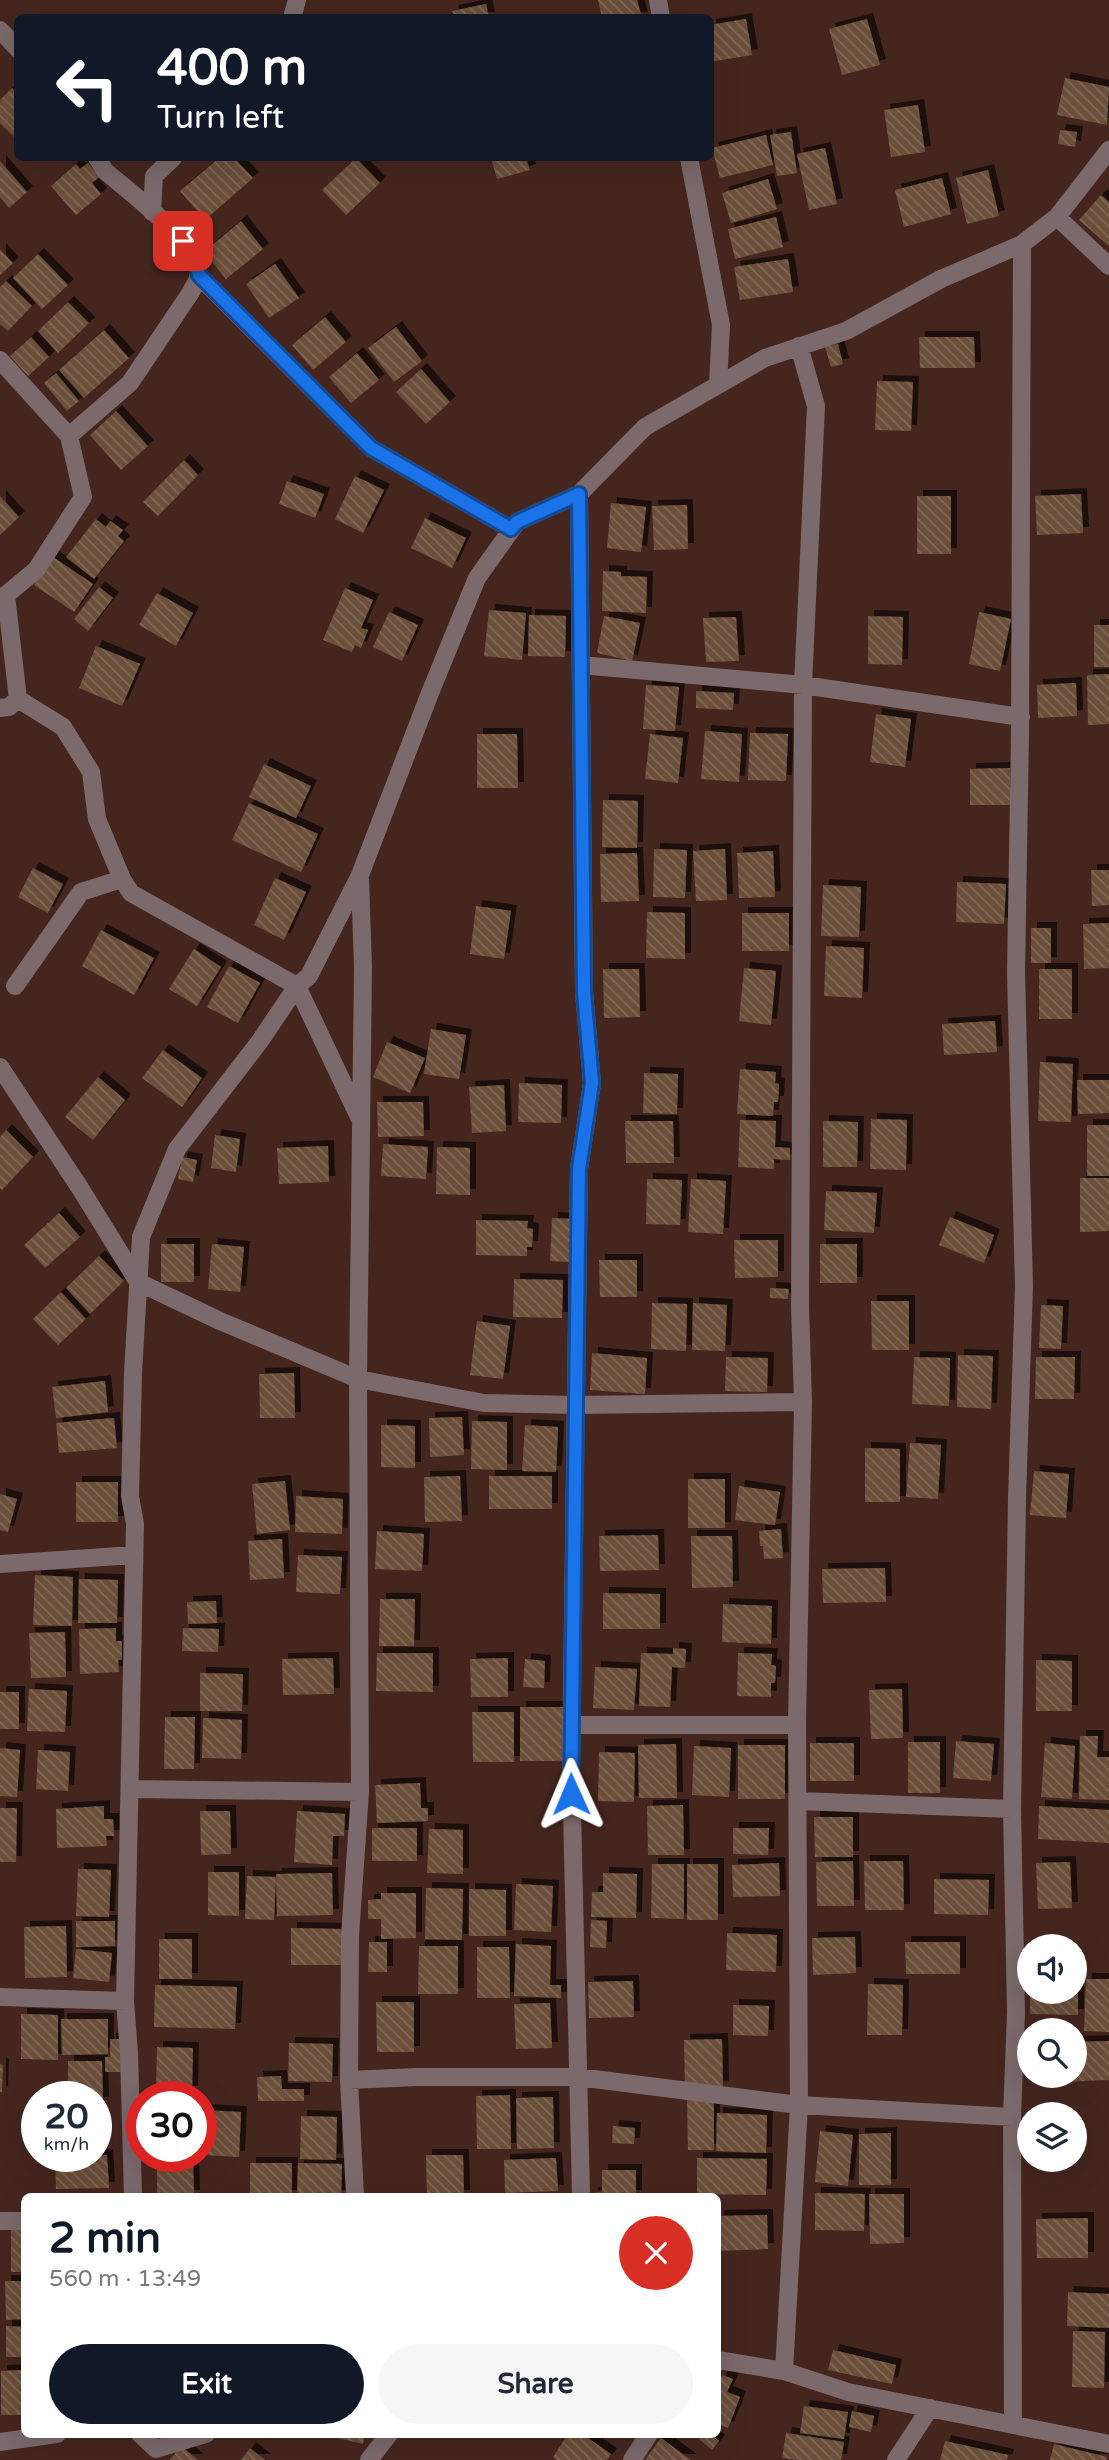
<!DOCTYPE html>
<meta charset="utf-8">
<style>
body{margin:0;font-family:"Varela Round",sans-serif;background:#f6f6f7;color:#1f2937;height:100vh;display:flex;flex-direction:column;font-size:26px;white-space:nowrap}
*{box-sizing:border-box;margin:0}
p{font-size:23px;color:#747a83}
.icon{flex:none;width:38px;height:38px;fill:none;stroke:currentColor;stroke-width:2;stroke-linecap:round;stroke-linejoin:round}
.map{position:relative;flex:1;overflow:hidden}
.sheet{position:absolute;left:21px;top:2193px;width:700px;height:245px;display:flex;flex-direction:column;background:#fff;border-radius:10px;box-shadow:0 7px 28px #0002}
.sheet>*{flex:none}
.top-card{position:absolute;left:14px;top:14px;width:700px;height:147px;border-radius:10px;box-shadow:0 7px 28px #0002;background:#111827;color:#fff;overflow:hidden}
.controls{position:absolute;left:1017px;top:1934px;display:grid;gap:14px}
.controls a{display:grid;place-items:center;width:70px;height:70px;border-radius:50%;background:#fff;box-shadow:0 7px 28px #0002;font-size:35px}
.speed{position:absolute;left:21px;top:2081px;display:flex;gap:14px;font-size:35px;font-weight:700;text-align:center}
.speed>*{display:grid;place-content:center;width:91px;height:91px;border-radius:50%;background:#fff;box-shadow:0 7px 28px #0002;line-height:1}
.speed small{font-size:18px;font-weight:400}
.speed .limit{border:10px solid #d22;background:#fff;color:#111}
.pin{position:absolute;display:grid;place-items:center;width:60px;height:60px;color:#fff;margin:-30px;border-radius:14px;box-shadow:0 4px 10px #0006}
.me{position:absolute;width:77px;margin:-38px;rotate:359deg;stroke-linejoin:round;filter:drop-shadow(0 0 5px #0008)}
.turn{display:flex;align-items:center;gap:24px;height:147px;padding:0 28px;font-size:32px}
.turn .icon{width:91px;height:91px;stroke-width:2.5}
.turn b{display:block;font-size:49px;line-height:60px}
.round{display:grid;place-items:center;flex:none;width:74px;height:74px;border-radius:37px;background:#f6f6f7}
.headline{display:flex;align-items:center;justify-content:space-between;height:119px;padding:0 28px}
h1{font-size:42px;font-weight:800;line-height:52px;color:#111827}
.action{display:flex;gap:14px;margin-top:auto;padding:14px 28px}
.action a{flex:1;height:80px;border-radius:42px;background:#111827;color:#fff;font-size:28px;font-weight:800;line-height:80px;text-align:center}
.action a+a{background:#f6f6f7;color:#1f2937}
.map>svg:first-child{display:block}
.building{fill:url(#building-back-hatch);filter:url(#shadow)}
.lines{fill:none;stroke-linecap:round;stroke-linejoin:round}
.minor{stroke:#7b696b;stroke-width:18}
.route-casing{stroke:#114b97;stroke-width:18}
.route{stroke:#1a73e8;stroke-width:12}
</style>
<div class="map">
<svg width="1109" height="2460" viewBox="0 0 1109 2460">
<defs>
<pattern id="building-back-hatch" width="6" height="6" patternUnits="userSpaceOnUse" patternTransform="scale(1.75)"><rect width="6" height="6" fill="#6b4f3a"/><path d="M-1 5l2 2M0 0l6 6M5-1l2 2" fill="none" stroke="#806755"/></pattern>
<filter id="shadow"><feDropShadow dx="6" dy="-6" stdDeviation="0" flood-color="#0009"/></filter>
</defs>
<rect width="100%" height="100%" fill="#45261f"/>
<!-- building -->
<path class="building" d="M598 0H637L642 18H602Z
M486 4 489 18H454L452 11Z
M746 19 752 55 710 62V25Z
M867 19 880 65 842 75 829 29Z
M1065 78 1109 87 1107 125 1057 115Z
M12 88 18 94V136L15 138 0 123V100Z
M918 105 925 152 891 157 884 110Z
M1060 130 1077 132 1075 147 1058 144Z
M791 132 797 173 777 176 770 135Z
M766 135 773 165 720 178 712 148Z
M825 148 837 204 809 210 797 154Z
M219 158H234L253 178 205 220 180 191Z
M356 158 380 183 346 215 322 190Z
M491 158H526L530 170 497 179Z
M0 161 27 192 9 208 0 197Z
M88 163 99 177 92 183 101 194 76 215 51 186 76 164 80 169Z
M988 170 999 216 967 224 956 178Z
M942 178 951 214 904 227 895 190Z
M768 179 777 209 731 223 722 193Z
M1101 195 1109 202V246L1079 220Z
M776 217 783 247 735 259 728 229Z
M241 221 263 249 226 279 204 252Z
M0 249 13 263 0 275Z
M38 254 68 285 42 309 13 278Z
M788 259 793 292 740 300 734 267Z
M275 264 299 298 269 318 246 284Z
M6 281 32 306 8 331 0 324V287Z
M68 302 89 323 58 353 38 331Z
M325 317 346 342 313 370 292 345Z
M396 327 422 361 394 382 368 348Z
M104 330 129 358 84 398 59 370Z
M31 337 49 357 28 376 10 356Z
M919 337H974L975 368H920Z
M838 344 843 364 831 367 825 347Z
M357 353 379 380 351 403 329 377Z
M421 369 450 402 426 424 396 392Z
M56 373 79 401 67 411 44 383Z
M877 381 913 382 911 431 875 430Z
M116 411 148 446 121 470 90 435Z
M184 460 198 475 158 516 143 502Z
M355 476 384 490 363 533 335 519Z
M287 481 324 494 315 518 279 504Z
M1081 494 1083 533 1037 535 1035 496Z
M0 496 19 517 0 535Z
M917 496H951V554H917Z
M611 503 646 507 641 552 607 548Z
M687 505 688 549 654 550 652 506Z
M425 518 466 538 452 568 411 548Z
M96 519 106 527 110 521 123 530 118 536 124 541 94 579 66 557Z
M53 557 93 584 74 612 34 585Z
M603 571 621 572V576L647 577 646 613 602 611Z
M99 587 113 598 88 631 74 619Z
M345 588 373 600 361 628 368 630 361 648 355 645 352 652 323 640Z
M157 593 193 613 176 646 139 625Z
M489 610 526 613 522 660 484 656Z
M389 612 418 625 402 661 373 647Z
M979 612 1011 619 1000 671 969 664Z
M529 615 566 616 565 657 528 656Z
M604 616 640 623 632 661 597 653Z
M868 616 903 617 902 665 868 664Z
M736 617 739 661 706 662 703 618Z
M1094 625H1109V667H1094Z
M96 646 140 664 122 706 79 688Z
M1109 674V724L1088 725 1087 675Z
M1076 683 1077 716 1038 718 1037 685Z
M646 685 679 687 675 731 643 729Z
M696 691 734 693 733 710 696 708Z
M876 714 911 719 905 767 870 762Z
M705 731 742 734 739 782 701 779Z
M750 733 788 734 786 781 748 780Z
M477 734H517L518 788H477Z
M650 734 683 738 678 783 645 779Z
M264 764 311 786 296 818 249 797Z
M1010 768V805H970V769Z
M603 800 638 801 637 848 602 847Z
M249 803 318 834 301 872 232 840Z
M654 849 687 850 685 898 653 897Z
M725 849 727 900 696 901 693 851Z
M773 851 775 897 739 898 737 853Z
M637 853 639 901 601 902 600 854Z
M33 868 63 884 48 913 18 897Z
M1091 870H1109V905L1092 906Z
M275 878 306 892 284 940 254 925Z
M957 882 1006 884 1004 924 956 922Z
M823 885 861 887 859 937 821 936Z
M476 906 511 911 504 959 470 954Z
M647 912 685 913V959L646 958Z
M742 913H789V951H742Z
M1109 923V968L1084 969 1083 924Z
M1031 928H1051V963H1031Z
M101 930 154 958 134 995 82 966Z
M826 946 864 948 862 998 824 996Z
M194 949 221 967 197 1006 169 989Z
M229 966 260 983 238 1023 207 1007Z
M744 968 776 971 771 1025 739 1021Z
M603 969H639L640 1017 604 1018Z
M1039 969H1072V1019H1039Z
M995 1021 997 1052 944 1055 942 1024Z
M431 1029 466 1035 459 1079 424 1074Z
M387 1042 425 1058 410 1093 373 1077Z
M163 1050 202 1078 182 1107 142 1078Z
M1040 1062 1073 1064 1071 1122 1038 1121Z
M740 1069 776 1072 775 1083 779 1084 778 1102H774L773 1116 737 1114Z
M644 1073 678 1074 677 1114 643 1113Z
M98 1077 125 1100 93 1140 65 1117Z
M1077 1080H1109V1113L1078 1114Z
M519 1083 562 1085 561 1123 518 1122Z
M504 1085 506 1131 472 1133 469 1087Z
M377 1102H423L424 1136 378 1137Z
M871 1119 907 1120 906 1170 870 1169Z
M740 1120 776 1121 775 1147 790 1148V1160L774 1159V1169L738 1167Z
M625 1121H673L674 1163H626Z
M823 1121 858 1122 857 1167H823Z
M1087 1125H1109V1176H1087Z
M6 1130 33 1157 2 1190 0 1188V1137Z
M215 1135 240 1139 236 1172 211 1168Z
M383 1144 428 1147 426 1179 381 1176Z
M328 1146 329 1182 279 1184 277 1148Z
M437 1147 470 1148V1195L436 1194Z
M182 1157 197 1160 193 1182 178 1179Z
M1080 1178H1109V1231L1080 1232Z
M647 1179 682 1180 680 1225 646 1224Z
M691 1179 726 1181 723 1234 688 1232Z
M826 1191 877 1193 874 1233 824 1230Z
M59 1213 80 1237 45 1268 24 1245Z
M950 1217 994 1235 984 1263 939 1245Z
M552 1218 572 1219 570 1262 550 1261Z
M476 1220 528 1221 527 1228 533 1229 532 1247H527V1256L476 1255Z
M734 1240H778V1277L735 1278Z
M161 1244H194V1282H161Z
M212 1244 244 1247 240 1292 208 1289Z
M820 1244H857V1283H820Z
M99 1256 124 1281 90 1314 66 1288Z
M599 1260H637V1297H600Z
M514 1279 563 1280 562 1318 513 1317Z
M770 1288 789 1289 788 1299 770 1298Z
M61 1292 86 1319 58 1345 33 1319Z
M871 1301H909V1350H872Z
M652 1303 687 1304 686 1351 651 1349Z
M693 1303 727 1305 725 1351 692 1350Z
M1041 1305 1063 1306 1061 1349 1039 1348Z
M477 1321 510 1326 503 1379 470 1375Z
M592 1353 647 1358 645 1394 590 1390Z
M958 1355 993 1356 991 1409 957 1407Z
M726 1357 768 1358 767 1392 725 1391Z
M914 1357 950 1358 949 1406 912 1404Z
M1036 1357H1075L1074 1399H1035Z
M294 1373 295 1418H260L259 1374Z
M105 1381 108 1412 56 1418 52 1387Z
M462 1417 464 1455 430 1457 429 1418Z
M114 1418 117 1448 59 1453 56 1423Z
M472 1421 507 1422V1470L471 1469Z
M381 1425 415 1426V1468L381 1467Z
M525 1425 558 1427 556 1472 522 1471Z
M910 1443 941 1445 938 1499 906 1497Z
M865 1448 900 1449V1502H865Z
M1034 1471 1069 1474 1066 1518 1030 1515Z
M460 1476 462 1521 425 1522 424 1477Z
M489 1476H552V1509H489Z
M688 1479H725V1528H688Z
M285 1481 290 1530 257 1534 252 1484Z
M76 1482H118V1522H76Z
M739 1486 780 1492 775 1525 735 1520Z
M0 1494 17 1499 8 1532 0 1530Z
M296 1496 343 1499 342 1534 295 1532Z
M781 1529 783 1558 764 1559 763 1546H760L759 1531Z
M377 1531 424 1534 422 1571 375 1569Z
M658 1535 659 1570 600 1571 599 1536Z
M691 1536H732L733 1587 692 1588Z
M282 1539 284 1578 250 1580 248 1541Z
M298 1555 342 1557 340 1594 296 1592Z
M885 1568 886 1602 823 1603 822 1569Z
M35 1575 73 1577 72 1626 33 1625Z
M79 1579 118 1580 117 1623H78Z
M603 1593 660 1594V1629H603Z
M380 1599H415L414 1646H379Z
M216 1601 217 1623 188 1624 187 1602Z
M723 1604 772 1606 771 1644 722 1642Z
M116 1628V1641H122V1660H118L119 1672 80 1674 79 1629Z
M183 1628 219 1629 218 1652 182 1651Z
M65 1632 66 1677 31 1678 29 1633Z
M673 1648 686 1649 685 1668 672 1667 670 1707 639 1706 641 1653 673 1654Z
M377 1653H433V1692L376 1691Z
M738 1653 772 1654 771 1665 776 1666 775 1683H771V1697L737 1696Z
M333 1658 334 1694 283 1695 282 1659Z
M508 1658V1697H471L470 1659Z
M525 1659 545 1661 544 1688 523 1687Z
M1036 1660 1072 1661V1711H1036Z
M595 1667 637 1669 634 1710 593 1708Z
M200 1673 243 1674 242 1711H200Z
M29 1689 67 1691 65 1732 27 1731Z
M902 1689 903 1738 871 1739 869 1690Z
M0 1692H19V1729H0Z
M520 1707H564V1761H520Z
M472 1712H514V1762H473Z
M165 1717H195L194 1769H164Z
M203 1718 242 1720 241 1759 202 1758Z
M1080 1736H1098L1097 1757H1109V1800L1079 1799Z
M956 1741 994 1744 991 1781 953 1778Z
M908 1742H940V1793H908Z
M810 1743H854V1781H810Z
M1045 1743 1075 1746 1072 1799 1041 1797Z
M676 1744 677 1798H639L638 1745Z
M738 1745H785V1799H738Z
M694 1746 731 1748 729 1797 692 1795Z
M0 1748 20 1750 17 1797 0 1796Z
M38 1750 70 1752 68 1791 36 1789Z
M599 1752 635 1753 634 1802 598 1801Z
M420 1783 421 1808H428V1821L377 1823 375 1785Z
M683 1805 684 1855H648L647 1806Z
M104 1806V1819H113L114 1836H106L107 1846 57 1848 56 1809Z
M1039 1806 1109 1810V1843L1038 1839Z
M0 1808H17L16 1862H0Z
M200 1811H230L231 1854 201 1855Z
M297 1811 345 1814 344 1836H333L332 1865 294 1862Z
M814 1817H853V1857H815Z
M372 1828H417V1861H372Z
M733 1828H769L768 1855 733 1854Z
M429 1829 463 1830V1874L427 1873Z
M853 1861 854 1906H817L816 1862Z
M864 1861H903L904 1910H865Z
M1070 1862 1072 1908 1038 1909 1036 1863Z
M779 1863 780 1896 733 1897 732 1865Z
M652 1864H684V1919L651 1918Z
M687 1864H718V1920H687Z
M78 1869 111 1870 109 1917 76 1916Z
M208 1872H239V1916L208 1915Z
M332 1873 333 1915 277 1916 276 1874Z
M603 1873 637 1874 636 1918 591 1917 592 1892H603Z
M247 1876 276 1877 274 1920 245 1919Z
M934 1879 989 1880 988 1915 934 1914Z
M516 1884 553 1886 551 1932 514 1930Z
M426 1888 463 1889 462 1940 425 1939Z
M469 1889 506 1890V1936H469Z
M381 1893H416V1938L381 1939V1919H368V1900L381 1899Z
M591 1920 607 1921 606 1948 590 1947Z
M76 1921H115V1946L76 1947Z
M66 1926 67 1977 25 1978 24 1927Z
M291 1928 342 1929V1965H291Z
M727 1933 777 1935 776 1972 726 1970Z
M855 1937 856 1973 813 1975 812 1938Z
M159 1939H192V1979H159Z
M369 1942H387V1972H368Z
M905 1942H960V1974H906Z
M516 1944 551 1946 550 1985H561V1998L514 1996Z
M419 1946H458V1994H418Z
M477 1947H509L510 1998H477Z
M76 1949 112 1953 109 1982 73 1978Z
M1074 1978H1078V2015L1030 2014V1992H1074Z
M1086 1979H1109V2032L1084 2031Z
M633 1981 634 2017 589 2018 588 1982Z
M868 1984 903 1985 902 2035H867Z
M155 1985 237 1987 235 2029 154 2027Z
M376 2002H414V2052H377Z
M550 2003 552 2048 516 2049 514 2004Z
M733 2005 769 2006 768 2036 733 2035Z
M21 2014 58 2015V2060L21 2059Z
M61 2019H108V2054L62 2055Z
M110 2039H123V2072H105V2057H110Z
M722 2039 723 2087 685 2088 684 2040Z
M1109 2041V2080L1061 2082V2076H1074V2042Z
M289 2043 333 2044 332 2082 288 2081Z
M157 2047 193 2048 192 2092 156 2091Z
M68 2061H102L103 2103H96V2096H68Z
M0 2064 3 2065 2 2092H0Z
M281 2076 282 2089H304V2101H258L257 2077Z
M510 2095 511 2149H477L476 2096Z
M553 2097 554 2148 517 2149 516 2098Z
M687 2100H714V2150H688Z
M202 2110 241 2112 239 2157 201 2155Z
M717 2113 767 2115 766 2153 716 2151Z
M301 2116 337 2117 336 2160 300 2159Z
M613 2126 635 2128 634 2144 612 2143Z
M820 2131 853 2135 848 2186 815 2182Z
M891 2133V2185H859V2134Z
M107 2155 109 2188 56 2189 55 2157Z
M426 2155H463L464 2196H427Z
M556 2158 558 2191 505 2193 504 2160Z
M697 2158 767 2159 766 2195 697 2194Z
M193 2162 194 2196H157V2163Z
M250 2163H292V2196H250Z
M298 2163 342 2164 341 2196H297Z
M602 2170H636V2196H592V2193L602 2192Z
M815 2193 865 2194 864 2231 815 2230Z
M869 2194H904V2243L870 2244Z
M767 2215 768 2249 718 2251V2216Z
M1088 2218V2258H1037L1036 2219Z
M11 2227H24V2272H11Z
M5 2281H24V2319L6 2320Z
M1068 2292 1109 2294V2328L1067 2326Z
M6 2326 24 2327V2357H6Z
M1073 2331 1105 2332 1104 2388 1072 2387Z
M833 2350 896 2365 892 2384 828 2370Z
M24 2370V2415H1V2371Z
M722 2375 733 2379 727 2392 740 2397 728 2428 718 2424V2387Z
M804 2406 848 2412 844 2439 800 2433Z
M852 2411 874 2416 871 2432 849 2427Z
M786 2433 844 2442 841 2460H797L782 2458Z
M319 2434H365L363 2444Z
M568 2434H582L611 2454 607 2460H557L553 2457Z
M702 2434H711L719 2441 712 2450 699 2439Z
M661 2438 691 2460H645Z
M945 2441 1008 2455 1007 2460H940Z
M1054 2444 1107 2457 1106 2460H1050Z
M181 2446 198 2460H170Z
M250 2448 265 2460H241Z"/>
<g class="lines">
<!-- minor -->
<path class="minor" d="M658 0 661 18
M292 18 297 0
M0 30 18 49
M689 158 721 325 718 385
M152 212 154 176 173 158
M1057 217 1109 266
M199 276 371 448 511 529
M0 360 69 436
M579 494 584 992 592 1083 579 1169 571 1768 581 2196
M6 595 36 570 83 497 69 436 130 383 191 292C193 287 198 281 198 276 204 247 126 189 105 171L97 158
M0 597 6 595 18 699 9 707 0 708
M581 665 803 685 1021 717
M18 699 63 727 91 772 97 819 122 879 131 893 297 986 359 1117
M15 986 81 892 122 879
M0 1067 80 1188 138 1282 220 1321 358 1379 484 1403 576 1405 803 1402
M0 1564 134 1555
M571 1725H797
M130 1789 360 1792
M799 1801 1012 1809
M0 1997 125 2001
M349 2080 417 2077H578L799 2105 1012 2117
M133 2196 129 2053 125 2001 135 1524 130 1496 133 1373 141 1237 177 1149 260 1041 297 986 309 976 360 875 430 693 477 578 517 522 579 494 645 427 765 358 846 331 941 279 1022 244 1057 217 1109 150
M355 2196 349 2080 350 1936 360 1792 358 1379 363 967 360 879
M0 2221H24
M718 2360 784 2371 848 2392 1109 2444
M784 2371 799 2105 797 1725 803 1402 800 1306 803 685 816 406 799 346
M1013 2424 1012 2117 1016 2012 1012 1809 1017 1498 1024 1286 1016 973 1020 734 1022 244
M140 2434 156 2449 206 2434
M0 2442 57 2434
M369 2460 389 2434
M632 2460 649 2434
M896 2460 930 2408"/>
</g>
<g class="lines">
<!-- route casing -->
<g class="route-casing">
<path id="route" d="M183 241 195 260 199 275 371 448 511 529 517 522 579 494 584 992 592 1083 579 1169 571 1794"/>
</g>
<!-- route -->
<use href="#route" class="route"/>
</g>
</svg>
<div class="controls">
<a><svg class="icon" aria-label="sound" viewBox="0 0 24 24"><path d="M4 9h4l5-4v14l-5-4H4zM17 9q2 3 0 6"/></svg></a>
<a><svg class="icon" aria-label="search" viewBox="0 0 24 24"><circle cx="10" cy="10" r="6"/><path d="M15 15l6 6"/></svg></a>
<a><svg class="icon" aria-label="layers" viewBox="0 0 24 24"><path d="M12 4l9 5-9 5-9-5zM3 14l9 5 9-5"/></svg></a>
</div>
<div class="speed"><div>20<small>km/h</small></div><div class="limit">30</div></div>
<div class="pin" style="left:183px;top:241px;background:#d93025"><svg class="icon" aria-label="arrive" viewBox="0 0 24 24"><path d="M6 21V4h12l-3 4 3 4H6"/></svg></div>
<svg class="me" style="left:571px;top:1794px" viewBox="-20 -20 40 40"><path d="M0-17L14 15 0 8-14 15z" fill="#1a73e8" stroke="#fff" stroke-width="4"/></svg>
<div class="top-card">
<div class="turn"><svg class="icon" aria-label="left" viewBox="0 0 24 24"><path d="M17 20v-9H6M10 6l-5 5 5 5"/></svg><div><b>400 m</b>Turn left</div></div>
</div>
<section class="sheet">
<div class="headline"><div><h1>2 min</h1><p>560 m · 13:49</p></div><a class="round" style="background:#d93025;color:#fff"><svg class="icon" aria-label="close" viewBox="0 0 24 24"><path d="M6 6l12 12M18 6L6 18"/></svg></a></div>
<div class="action"><a>Exit</a><a>Share</a></div>
</section>
</div>
